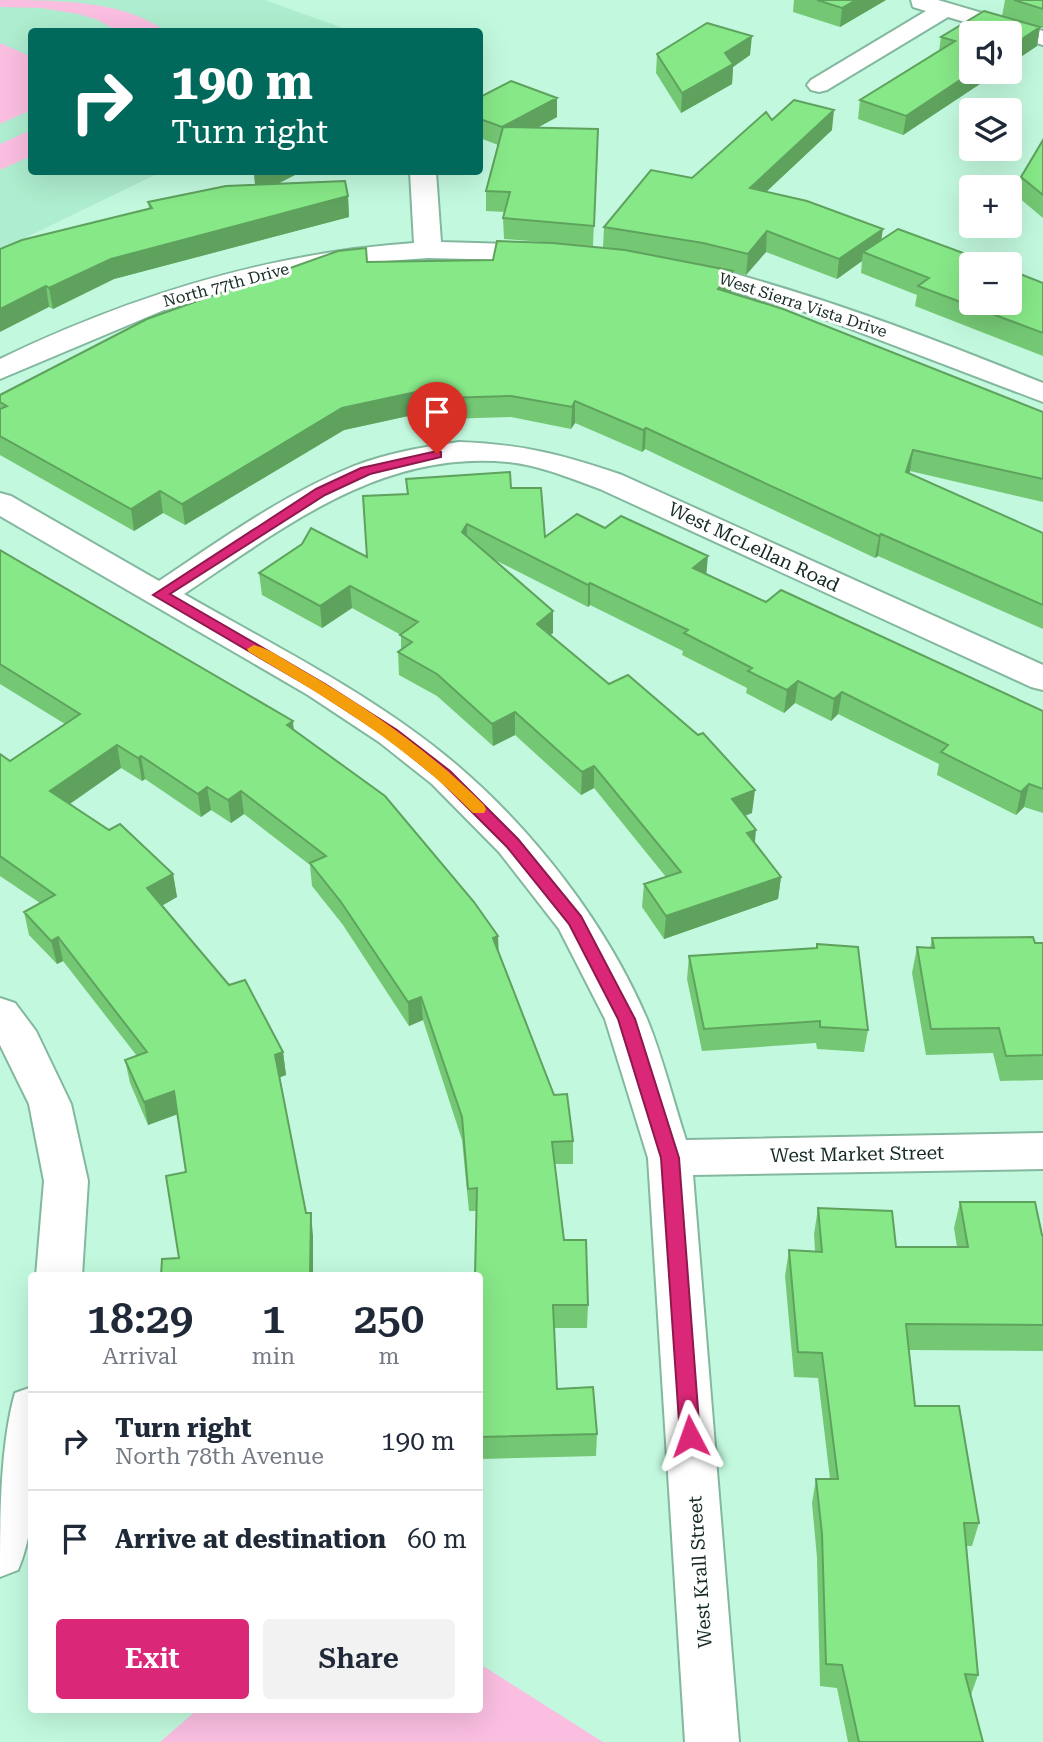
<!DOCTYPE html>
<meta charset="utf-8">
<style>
body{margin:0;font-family:"Roboto Serif",serif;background:#f2f2f3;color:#1f2937;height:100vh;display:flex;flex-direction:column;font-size:26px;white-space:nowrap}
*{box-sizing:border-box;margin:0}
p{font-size:23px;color:#747a83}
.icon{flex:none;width:38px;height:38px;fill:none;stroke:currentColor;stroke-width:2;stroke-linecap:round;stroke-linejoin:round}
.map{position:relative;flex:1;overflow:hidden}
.sheet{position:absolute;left:28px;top:1272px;width:455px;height:441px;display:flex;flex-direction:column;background:#fff;border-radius:7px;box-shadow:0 7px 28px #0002}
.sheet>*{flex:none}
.hud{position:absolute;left:28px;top:28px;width:455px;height:147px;border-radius:7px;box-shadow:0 7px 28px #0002;background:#00695c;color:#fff;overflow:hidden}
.tools{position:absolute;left:959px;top:21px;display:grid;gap:14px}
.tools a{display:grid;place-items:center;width:63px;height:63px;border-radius:7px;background:#fff;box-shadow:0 7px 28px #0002;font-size:35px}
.pin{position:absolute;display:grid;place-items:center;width:60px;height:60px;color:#fff;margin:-72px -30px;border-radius:50% 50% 50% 0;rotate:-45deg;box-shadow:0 0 7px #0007}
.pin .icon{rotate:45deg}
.me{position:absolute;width:77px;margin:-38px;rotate:356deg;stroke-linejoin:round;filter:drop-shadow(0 0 5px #0008)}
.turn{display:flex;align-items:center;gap:24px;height:147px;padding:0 28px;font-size:32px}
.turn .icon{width:91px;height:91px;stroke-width:2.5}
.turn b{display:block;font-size:49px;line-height:60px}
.eta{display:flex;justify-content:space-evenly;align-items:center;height:119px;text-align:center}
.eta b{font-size:42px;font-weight:600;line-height:49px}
.cta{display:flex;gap:14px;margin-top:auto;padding:14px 28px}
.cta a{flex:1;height:80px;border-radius:7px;background:#db2777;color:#fff;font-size:28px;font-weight:600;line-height:80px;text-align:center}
.cta a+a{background:#f2f2f3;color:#1f2937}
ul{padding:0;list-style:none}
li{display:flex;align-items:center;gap:21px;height:98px;padding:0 28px;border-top:2px solid #e0e1e3}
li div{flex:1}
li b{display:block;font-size:26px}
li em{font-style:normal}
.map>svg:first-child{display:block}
.built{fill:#aeedcf}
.green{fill:#fabee0}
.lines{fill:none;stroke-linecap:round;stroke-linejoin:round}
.minor-casing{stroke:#83b89f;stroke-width:4}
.minor{fill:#fff;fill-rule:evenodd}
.wall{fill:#74c874}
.shaded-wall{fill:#5ea25e}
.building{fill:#87e887;stroke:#5ea25e;stroke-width:2}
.route{fill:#db2777;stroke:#8e194d;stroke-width:2}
.slow{fill:#f59e0b}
.labels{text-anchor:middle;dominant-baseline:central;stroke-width:6;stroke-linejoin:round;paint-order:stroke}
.far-street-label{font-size:16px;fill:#142920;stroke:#fff}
.street-label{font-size:19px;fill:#142920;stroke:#fff}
</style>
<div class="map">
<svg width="1043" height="1742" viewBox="0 0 1043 1742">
<rect width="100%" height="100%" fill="#c2f9de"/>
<!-- built -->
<path class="built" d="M0 0H265L351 31 32 32V172H161L0 250Z"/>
<!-- green -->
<path class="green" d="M0 0C54 0 124 0 165 31H117L98 20 78 14 41 8 0 7Z
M0 43 32 57 31 110 0 124Z
M31 130V156L0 170V144Z
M480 1664 603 1742H160L197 1710H480Z"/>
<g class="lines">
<!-- minor casing -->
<g class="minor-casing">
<path id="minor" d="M911 0H938L1043 31V45L948 17 827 90 819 92 811 90 807 85 811 80 926 11 913 7Z
M410 172H436L441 242 545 245 555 247 559 253 555 259 545 261 428 258 372 262 264 280 164 310 0 379V359C131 296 268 253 414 243Z
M681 260C806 290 924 335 1043 383V402L809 313 671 274 667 268 671 262Z
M459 442C522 444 563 455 622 475L1043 665V690L1031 687 600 489C570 478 539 465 508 462 380 450 283 528 184 594 276 647 376 696 458 766 535 832 607 925 647 1019 663 1058 673 1100 686 1140L1043 1133V1169L693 1175 739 1742H685L648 1158 605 1019 559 929 499 852 432 784 379 742 308 695 0 516V493L11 496 159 581C222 539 284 494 354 466 388 453 423 447 459 442Z
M0 998 15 1003 36 1031 71 1104 88 1181 82 1276H36L44 1181 29 1104 0 1045Z
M32 1387C32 1444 41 1517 18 1570L0 1577C0 1519 0 1446 15 1393Z"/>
</g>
<!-- minor -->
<use href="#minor" class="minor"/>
</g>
<!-- wall -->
<path class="wall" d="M794 0H886L840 27 793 12Z
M1005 0H1043V28L1040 27 1037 46 1010 64V33L971 72H998L903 135 858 119 860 100 939 51 941 37 1002 16Z
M657 54 750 55 733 67 732 84 681 113 656 73Z
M480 97 557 98V117L537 128 598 129 593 246 504 239 503 218 505 212 486 211V191L498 145 480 138Z
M772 120 832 130 766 192 881 240 1043 283V356L915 306 917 295 861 273 862 261 837 279 766 252 746 275 702 264 645 254 731 293 1043 412V502L910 471 909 474 1043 533V629L878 556 875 558 645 449 642 452 575 423 571 429 511 417 446 419 445 408 344 430 185 525 163 513 134 531 0 455V395L367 262 493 260 615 249 603 247 604 227 692 178Z
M1043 140V218L1018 197 1021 177Z
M277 184 348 196 349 217 114 279 53 309 49 307 0 249 149 209 148 202Z
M406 479 511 488 545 537 706 574 766 602 1043 711V813L1024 807 1016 815 937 775 939 764 838 714 831 721 795 703 784 713 746 693 747 688 682 655 683 651 590 605 588 607 493 559 553 611V633L550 635 752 813 745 816 755 843 781 877 778 899 664 939 642 907 644 884 666 877 594 788 581 795 515 735 493 746 437 696 399 675 398 652 401 651V635L352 608 322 628 262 595 259 573 367 557 407 494Z
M0 550 294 729 499 952 554 1095 573 1141V1164H554L564 1240 588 1305 587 1328H554L557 1389 597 1434 596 1456 480 1459V1276L476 1211H469L462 1140 423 1020 409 1026 343 925 312 886 310 865 244 814 231 823 211 810 201 817 145 779 142 781 121 768 70 804 173 874 177 897 161 906 283 1052 286 1075 280 1077 306 1213 313 1236 179 1258 186 1172 178 1114 148 1125 130 1083 125 1060 137 1056 63 961 57 964 29 935 24 912 40 903 0 876V754L10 761 65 724 0 684Z
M932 938 1043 943V1080L1000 1081 993 1053 926 1055 912 973 917 947 930 948Z
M817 944 868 1030 864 1052 817 1049 816 1043 702 1051 687 979 689 956 817 948Z
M960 1202 1043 1235V1351L909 1350 915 1406 979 1523 972 1546H966L978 1675 971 1695 983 1742H848L837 1688 820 1686 817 1558 812 1503 816 1479H830L818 1378 794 1377 785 1276 789 1250 815 1251 814 1234 818 1208 896 1247H957L954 1228Z"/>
<!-- shaded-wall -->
<path class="shaded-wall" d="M856 0H886L840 27 842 8Z
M1040 27 1037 46 1010 64V47Z
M752 36 750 55 733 67 732 84 681 113 682 93 725 53Z
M972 72H998L903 135 906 116Z
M557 98V117L502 147V127Z
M834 110 832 130 749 208 750 188Z
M260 172H301L256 195 254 175Z
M348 196 349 217 114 279 53 309 49 288 111 259Z
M883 229 880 249 863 252 862 261 837 279 839 259Z
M767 231 766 252 746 275 748 254Z
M733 271 731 292 718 289Z
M46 286 49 307 0 332V309Z
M444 386 445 408 344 430 185 525 182 504 342 408Z
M575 401V423L571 429 572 407Z
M646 428 645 449 642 452 643 430Z
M913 450 910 471 902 494 906 472Z
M160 491 163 513 134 531 131 509Z
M467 524V546L462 532Z
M881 534 878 556 875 558 879 536Z
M708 556 706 578 693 568Z
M590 583V605L588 607V585Z
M350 586 352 608 322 628 320 606Z
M553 611V633L536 646 537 624Z
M798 681 795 703 784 713 787 690Z
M842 692 838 714 831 721 834 699Z
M515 712V735L493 746 492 724Z
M293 721 295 744 287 725Z
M117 745 121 768 55 814 50 791Z
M141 756 145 779 142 781 138 758Z
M594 766V788L581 795 582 772Z
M1029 784 1024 807 1016 815 1021 792Z
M207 787 211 810 201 817 198 794Z
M755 790 752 813 730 821 732 799Z
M241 791 244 814 231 823 228 800Z
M756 830 754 852 747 833Z
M173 874 177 897 151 912 147 888Z
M781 877 778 899 664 939 666 916Z
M498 936 499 959 493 938Z
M58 937 63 961 57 964 51 941Z
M421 997 423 1020 409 1026 408 1002Z
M283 1052 286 1075 278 1078 275 1055Z
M174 1091 178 1114 148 1125 144 1102Z
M311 1213 313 1236V1276H310Z"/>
<!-- building -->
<path class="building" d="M817 0H856L842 8Z
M1014 0H1043V9Z
M984 11 1040 27 1010 47V33H971L972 72 906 116 860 100 955 41 941 37Z
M707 23 752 36 725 53 733 64 682 93 657 54Z
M511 81 557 98 502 127 480 119V97Z
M794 100 834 110 750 188 807 201 883 229 839 259 767 231 748 254 703 243 604 227 651 170 692 178 766 112 772 120Z
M503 127 598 129 594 226 503 218 510 192 486 191Z
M1043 140V195L1021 177Z
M345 181 348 196 111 259 49 288 46 286 0 309V249L22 240 152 208 148 202 226 186Z
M898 229 993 264H971V303H1010V270L1043 283V333L918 286 929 278 863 252Z
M497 241 553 243 625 250 733 271 718 289 783 309 1043 412V479L913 450 906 472 1043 533V605L881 534 879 536 646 428 643 430 575 401 572 407 511 396 445 398 444 386 342 408 182 504 160 491 131 509 0 436V409L7 406 0 402V395L147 319 338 251 366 248 367 262 493 260Z
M510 472 511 488H541L545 537 577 514 605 528 621 516 708 556 693 568 766 602 781 590 1043 711V789L1029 784 1021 792 941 752 948 745 842 692 834 699 798 681 787 690 748 671 752 668 684 633 688 630 590 583 588 585 467 524 462 532 553 611 537 624 609 684 628 675 698 735 703 733 755 790 732 799 756 830 747 833 781 877 666 916 644 884 681 872 594 766 582 772 515 712 492 724 437 674 398 652 412 642 400 635 418 622 350 586 320 606 259 573 302 544 311 528 367 557 363 496 408 494 406 479Z
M0 550 293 721 287 725 385 796 474 902 498 936 493 938 554 1095 567 1094 573 1141 552 1142 564 1240H586L588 1305H553L557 1389 593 1387 597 1434 480 1437V1276H475L477 1188 468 1189 462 1117 421 997 408 1002 341 902 310 863 326 856 241 791 228 800 207 787 198 794 141 756 138 758 117 745 50 791 109 830 120 824 173 874 147 888 229 985 245 980 283 1052 275 1055 306 1213H311L310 1276H161L162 1259 179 1258 166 1176 186 1172 174 1091 144 1102 125 1060 147 1052 58 937 51 941 24 912 55 895 0 856V754L10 761 80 714 0 664Z
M1033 937 1035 943H1043V1055L1006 1056 999 1028 931 1029 917 947 934 948 932 938Z
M817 944 858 947 868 1030 820 1027V1021L704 1029 689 956 817 948Z
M960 1202H1035L1042 1235H1043V1325L906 1324 915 1406H959L979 1523H964L978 1675 965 1674 983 1742H859L842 1665 826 1664 822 1534 816 1479H838L822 1353 798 1352 789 1250 822 1252 818 1208 892 1211 896 1247H968Z"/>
<!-- route -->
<path class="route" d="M437 451 441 452V457L370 474 325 495 170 594 325 684 397 730 450 771 518 839 581 916 635 1019 679 1158 700 1436 697 1442 690 1445 683 1442 680 1436 661 1158 618 1019 569 924 507 847 439 779 387 737 315 690 153 595 316 489 361 468Z"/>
<!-- slow -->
<path class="slow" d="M254 645C271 649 287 662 302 670 368 708 430 751 484 805L486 809 484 813H473C407 746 330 699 249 652L247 649Z"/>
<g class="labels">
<!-- far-street labels -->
<g class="far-street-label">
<text transform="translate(226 285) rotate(-15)">North 77th Drive</text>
<text transform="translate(803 305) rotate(18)">West Sierra Vista Drive</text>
</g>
<!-- street labels -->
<g class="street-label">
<text transform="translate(754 547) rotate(25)">West McLellan Road</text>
<text transform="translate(857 1154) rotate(-1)">West Market Street</text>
<text transform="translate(700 1572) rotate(-94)">West Krall Street</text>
</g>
</g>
</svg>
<div class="tools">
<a><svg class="icon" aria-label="sound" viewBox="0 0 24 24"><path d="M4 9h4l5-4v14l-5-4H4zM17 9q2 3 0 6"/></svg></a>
<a><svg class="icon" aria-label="layers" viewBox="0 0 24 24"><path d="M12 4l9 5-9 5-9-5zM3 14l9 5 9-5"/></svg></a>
<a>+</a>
<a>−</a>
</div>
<div class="pin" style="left:437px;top:454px;background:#d93025"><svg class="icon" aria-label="arrive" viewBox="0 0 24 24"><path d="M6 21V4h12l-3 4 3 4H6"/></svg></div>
<svg class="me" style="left:690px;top:1436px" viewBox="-20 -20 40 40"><path d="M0-17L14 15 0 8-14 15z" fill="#db2777" stroke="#fff" stroke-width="4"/></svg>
<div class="hud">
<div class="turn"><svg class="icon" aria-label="right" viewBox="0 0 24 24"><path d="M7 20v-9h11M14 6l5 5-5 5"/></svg><div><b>190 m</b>Turn right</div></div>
</div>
<section class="sheet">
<div class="eta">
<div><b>18:29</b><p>Arrival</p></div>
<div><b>1</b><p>min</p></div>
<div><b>250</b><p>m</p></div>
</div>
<ul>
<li><svg class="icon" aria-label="right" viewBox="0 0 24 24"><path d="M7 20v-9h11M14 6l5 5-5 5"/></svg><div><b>Turn right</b><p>North 78th Avenue</p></div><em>190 m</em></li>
<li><svg class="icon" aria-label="arrive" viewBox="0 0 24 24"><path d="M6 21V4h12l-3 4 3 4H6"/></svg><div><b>Arrive at destination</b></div><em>60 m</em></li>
</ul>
<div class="cta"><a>Exit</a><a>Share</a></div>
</section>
</div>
